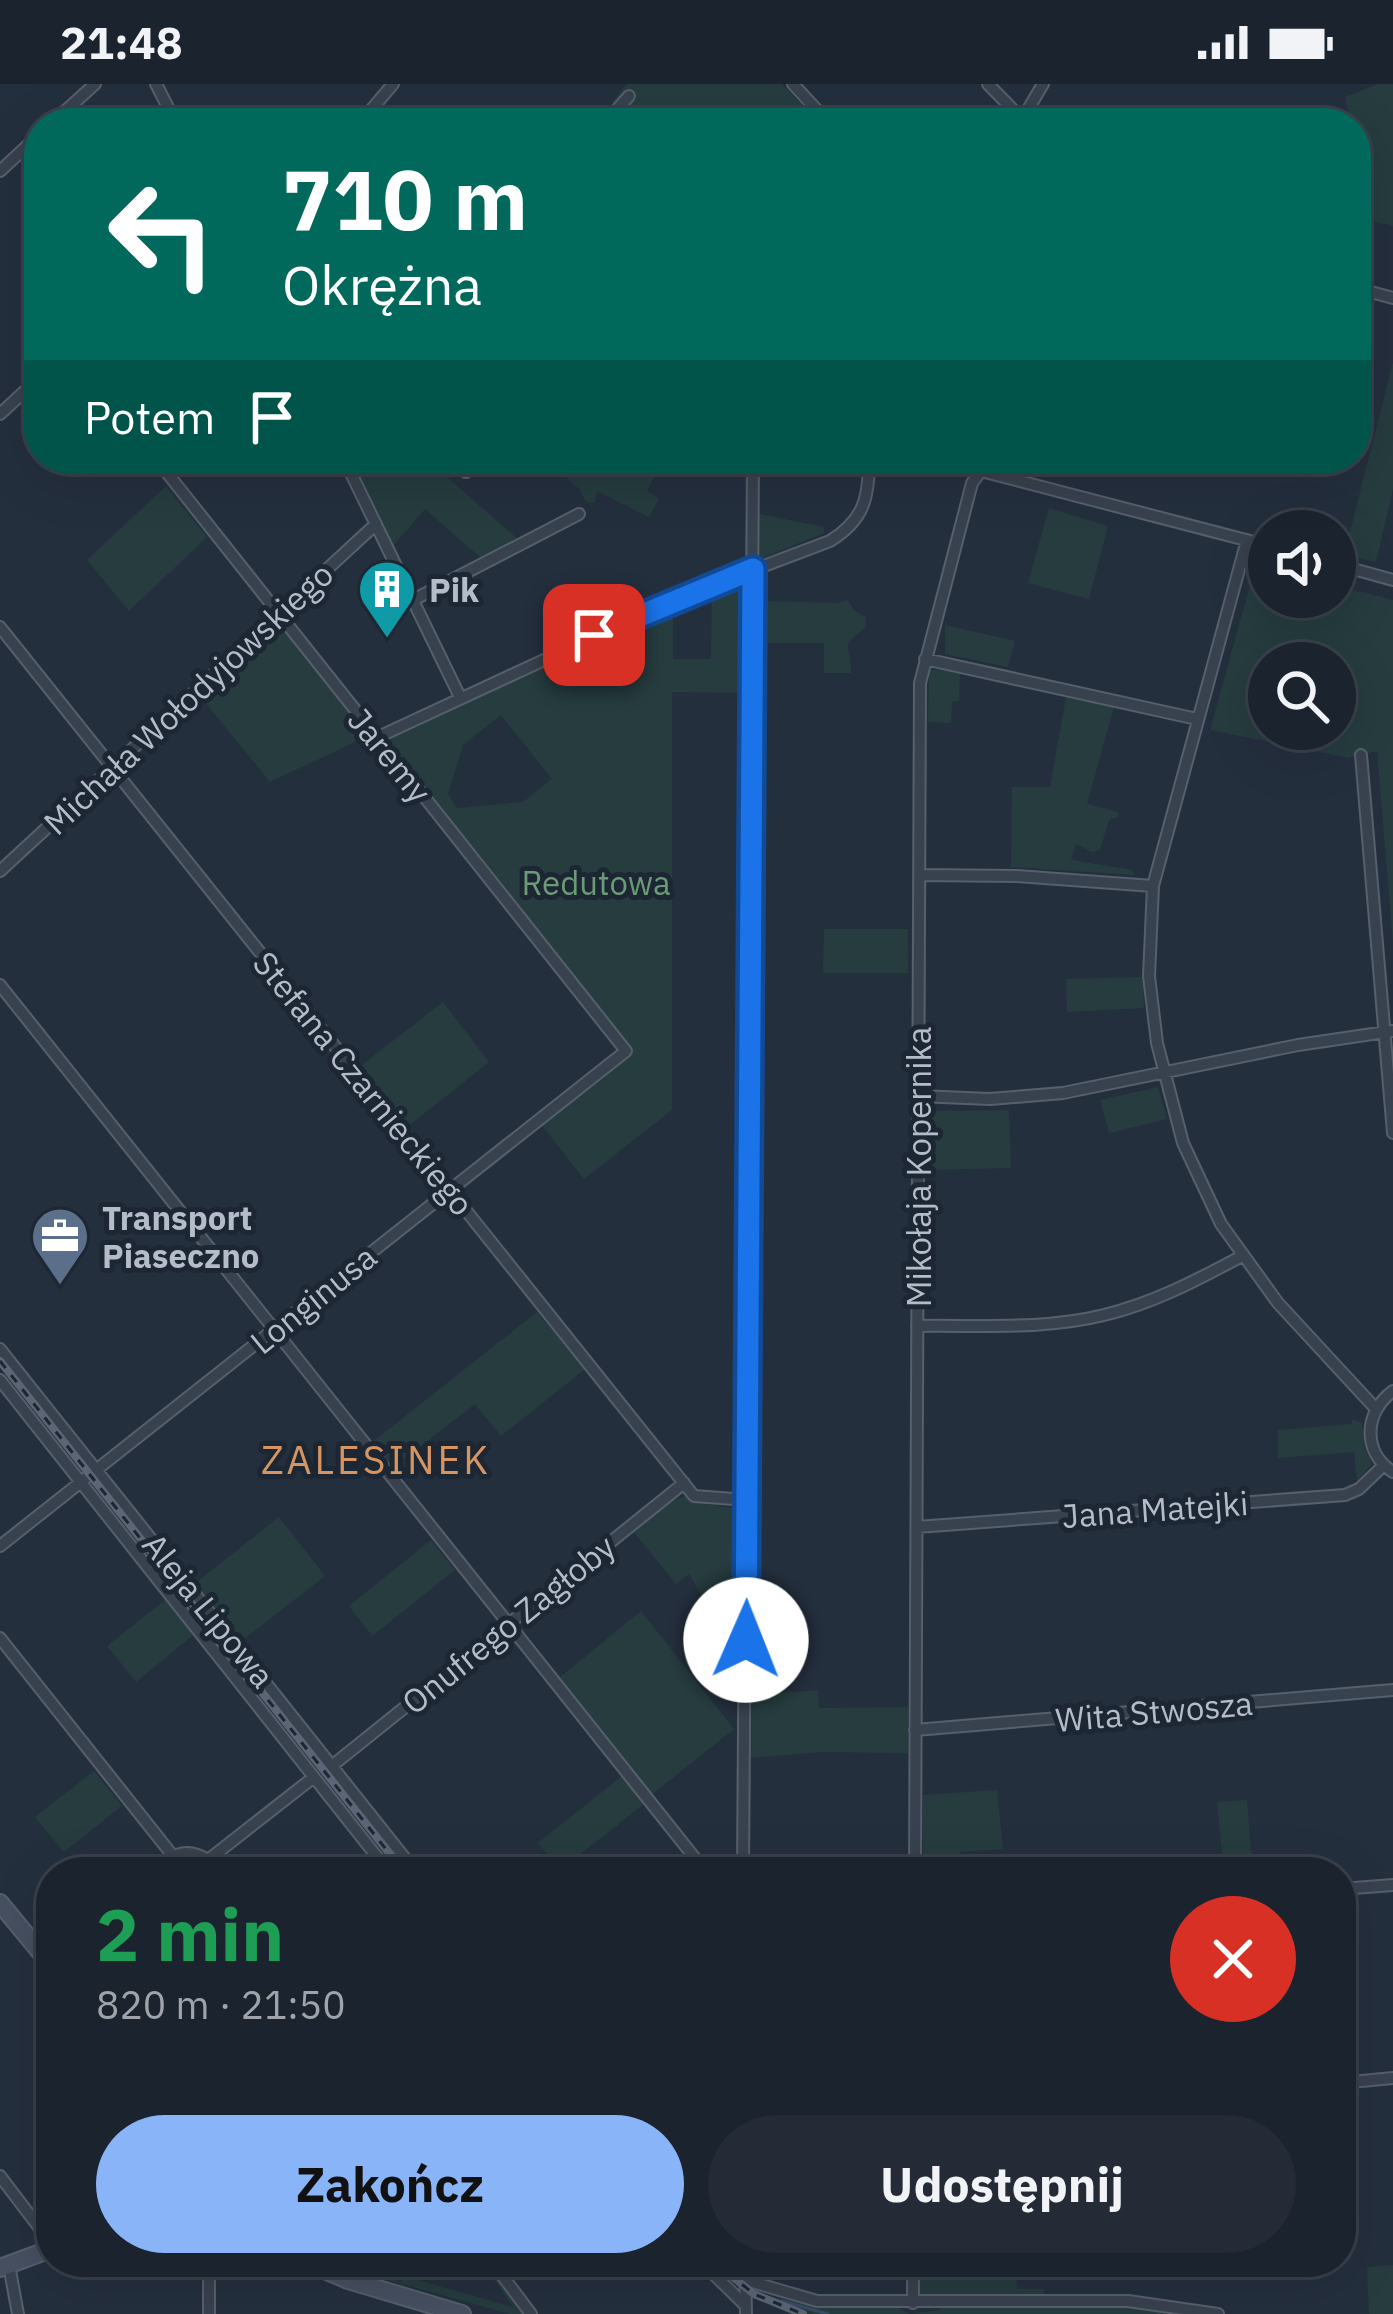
<!DOCTYPE html>
<html lang="pl">
<meta charset="utf-8">
<style>
body{margin:0;font-family:"IBM Plex Sans",sans-serif;background:#242b36;color:#f1f3f6;height:100vh;display:flex;flex-direction:column;font-size:45px;white-space:nowrap}
*{box-sizing:border-box;margin:0}
p{font-size:39px;color:#a0a4aa}
.icon{flex:none;width:66px;height:66px;fill:none;stroke:currentColor;stroke-width:2;stroke-linecap:round;stroke-linejoin:round}
.map{position:relative;flex:1;overflow:hidden}
.panel{position:absolute;left:36px;top:1773px;width:1320px;height:420px;display:flex;flex-direction:column;background:#1b232e;border-radius:48px;box-shadow:0 12px 48px #0002,0 0 0 3px #39404a}
.panel>*{flex:none}
.hud{position:absolute;left:24px;top:24px;width:1347px;height:366px;border-radius:48px;box-shadow:0 12px 48px #0002,0 0 0 3px #39404a;background:#00695c;color:#fff;overflow:hidden}
.fabs{position:absolute;left:1248px;top:426px;display:grid;gap:24px}
.fabs a{display:grid;place-items:center;width:108px;height:108px;border-radius:50%;background:#1b232e;box-shadow:0 12px 48px #0002,0 0 0 3px #39404a;font-size:60px}
.pin{position:absolute;display:grid;place-items:center;width:102px;height:102px;color:#fff;margin:-51px;border-radius:24px;box-shadow:0 6px 18px #0006}
.me{position:absolute;width:132px;margin:-66px;rotate:1deg;stroke-linejoin:round;filter:drop-shadow(0 0 9px #0008)}
.turn{display:flex;align-items:center;gap:42px;height:252px;padding:0 60px;font-size:54px}
.turn .icon{width:156px;height:156px;stroke-width:2.5}
.turn b{display:block;font-size:84px;line-height:102px}
.then{display:flex;align-items:center;height:114px;padding:0 60px;background:#0003;gap:24px;font-size:45px}
.round{display:grid;place-items:center;flex:none;width:126px;height:126px;border-radius:63px;background:#242b36}
.summary{display:flex;align-items:center;justify-content:space-between;height:204px;padding:0 60px}
h1{font-size:72px;font-weight:700;line-height:90px;color:#1e9e55}
.button{display:flex;gap:24px;margin-top:auto;padding:24px 60px}
.button a{flex:1;height:138px;border-radius:72px;background:#8ab4f8;color:#111;font-size:48px;font-weight:700;line-height:138px;text-align:center}
.button a+a{background:#242b36;color:#f1f3f6}
.status{display:flex;justify-content:space-between;align-items:center;height:84px;padding:0 60px;background:#1b232e;direction:ltr}
.status svg{height:33px;fill:currentColor}
.map>svg:first-child{display:block}
.green{fill:#263c3f;fill-rule:evenodd}
.lines{fill:none;stroke-linecap:round;stroke-linejoin:round}
.stream{stroke:#394c67;stroke-width:3}
.street-casing{stroke:#565f6c;stroke-width:14}
.secondary-casing{stroke:#565f6c;stroke-width:20}
.street{stroke:#38414e;stroke-width:10}
.secondary{stroke:#465061;stroke-width:16}
.rail-casing{stroke:#5a6575;stroke-width:8}
.rail{stroke:#1d2633;stroke-width:3;stroke-dasharray:9;stroke-linecap:butt}
.route-casing{stroke:#114b97;stroke-width:30}
.route{stroke:#1a73e8;stroke-width:21}
.labels{text-anchor:middle;dominant-baseline:central;stroke-width:10;stroke-linejoin:round;paint-order:stroke}
.poi-label{font-size:33px;font-weight:bold;fill:#b4bcc9;stroke:#1d2633;text-anchor:start}
.street-label{font-size:33px;fill:#b4bcc9;stroke:#1d2633}
.park-label{font-size:33px;fill:#6b9a76;stroke:#1d2633}
.quarter-label{font-size:39px;letter-spacing:3px;fill:#d59563;stroke:#1d2633}
</style>
<div class="status"><b>21:48</b><svg viewBox="0 0 49 12"><path d="M0 12V9h3v3zM5 12V6h3v6zM10 12V3h3v9zM15 12V0h3v12zM26 1h20v11H26zM47 4h2v5h-2z"/></svg></div>
<div class="map">
<svg width="1393" height="2230" viewBox="0 0 1393 2230">
<rect width="100%" height="100%" fill="#242f3e"/>
<!-- green -->
<path class="green" d="M627 0H782L819 39H768L766 33 760 39H620L628 29 612 18Z
M1378 0H1393V142L1368 136 1356 195V39H1345L1349 31 1345 13Z
M1393 278V405L1376 478 1344 471Z
M348 375H438L451 386 448 394 520 457 482 475 425 425 392 463Z
M547 375H663L647 407 659 415 649 433 597 407 595 419 586 418 579 405Z
M166 402 207 453 129 527 87 476Z
M1049 424 1108 442 1089 515 1028 499Z
M759 430 824 443V449L758 476Z
M1256 480 1269 483V513H1335V501L1393 516V859L1377 667 1348 674 1210 646ZM1269 579H1335V645H1269Z
M744 491V609L672 608V1026L584 1095 540 1039 628 970 389 664V651L673 518V575H711L712 503ZM501 631 552 695 523 718 457 724 448 710 463 661Z
M848 516 854 527 866 533V543C837 566 852 558 851 589H824V559H759V517L838 519Z
M279 539 368 652 270 698 200 612Z
M945 541 1015 557 1008 583 945 570Z
M945 585 960 589 959 617 952 618 951 639 928 638 929 586Z
M1066 613 1114 623 1087 720 1119 728 1118 733 1109 736 1100 766 1092 768 1076 760 1071 776 1132 786 1135 791 1011 783 1012 703H1050Z
M824 845H908V889H823Z
M1143 893 1144 924 1067 928 1066 895Z
M443 918 489 978 406 1044 358 984Z
M1158 1003 1167 1035 1109 1049 1100 1016Z
M1009 1026 1011 1084 927 1086V1027Z
M537 1228 585 1285 501 1352 475 1320 390 1386 370 1360Z
M1352 1335 1362 1339 1364 1363 1372 1380 1357 1397 1354 1368 1278 1374V1346L1352 1340Z
M685 1412 698 1419 740 1425 739 1577 689 1490 676 1500 633 1447 671 1418Z
M279 1433 325 1492 239 1559 193 1501Z
M431 1456 455 1486 372 1552 349 1522Z
M166 1515 193 1551 136 1598 107 1562Z
M641 1527 734 1645 651 1711 558 1595Z
M818 1606 819 1624 908 1623V1669L819 1668 751 1674 752 1611Z
M94 1687 122 1722 64 1768 35 1733Z
M622 1692 644 1720 560 1786 538 1759Z
M997 1706 1003 1765 960 1768 961 1788H923V1711Z
M1247 1716 1253 1788H1224L1217 1718Z
M323 2178H338L401 2198 404 2192 513 2223 482 2178H486L526 2230H510Z
M916 2178H1015L1017 2205H1044V2210L920 2211 916 2203Z
M1393 2181V2230H1369L1367 2183Z
M773 2213 829 2223 898 2224 909 2230H814L768 2215Z
M1121 2222 1190 2230H911L940 2226 941 2223Z"/>
<g class="lines">
<!-- stream -->
<path class="stream" d="M782 2217 828 2230"/>
<!-- street casing -->
<g class="street-casing">
<path id="street" d="M156 0 176 39
M793 0 829 39
M988 0 1022 35
M485 38 486 39
M52 39 95 0
M360 39 393 0
M605 39 629 12
M1020 39 1043 0
M0 87 39 51
M1356 204 1393 214
M0 330 39 294
M344 375 460 613
M970 375 981 387 1269 462
M466 388 478 375
M1247 456 1153 802 1149 892 1157 959 1183 1059 1221 1140 1278 1219 1376 1325
M1335 480 1393 496
M413 516 579 430
M0 543 694 1412 747 1416
M925 575 1197 635
M376 654 671 517 830 457C864 436 869 414 869 375
M1361 671 1393 1049
M0 787 376 440
M920 791 1017 792 1153 802
M0 901 706 1788
M918 1012 990 1015 1063 1009 1298 961 1393 947
M917 1242C978 1241 1044 1246 1104 1231 1154 1219 1197 1196 1242 1172
M0 1265 416 1788
M0 1296 389 1788
M1393 1307C1364 1328 1362 1368 1393 1388
M917 1443 1345 1411 1359 1405 1383 1382
M0 1462 626 967 156 375
M0 1554 173 1772
M915 1646 1393 1606
M333 1681 684 1399
M208 1776 314 1693
M162 1788C171 1767 189 1764 208 1776L215 1788
M743 1788 753 375
M915 1788 920 599 972 399 981 387
M1341 1805 1393 1801
M1341 1999 1393 1994
M0 2092 51 2159
M492 2178 531 2230
M701 2178 745 2221
M729 2178 752 2198 817 2217H1128L1218 2230
M745 2178 746 2230
M9 2181 18 2230
M913 2219V2178
M209 2230V2178"/>
</g>
<!-- secondary casing -->
<g class="secondary-casing">
<path id="secondary" d="M0 1819 51 1881
M306 2178 348 2196 462 2230
M0 2184 51 2165"/>
</g>
<!-- street -->
<use href="#street" class="street"/>
<!-- secondary -->
<use href="#secondary" class="secondary"/>
<!-- rail casing -->
<g class="rail-casing">
<path id="rail" d="M0 1277 404 1788
M714 2178 754 2210 803 2230"/>
</g>
<!-- rail -->
<use href="#rail" class="rail"/>
</g>
<g class="lines">
<!-- route casing -->
<g class="route-casing">
<path id="route" d="M594 551 753 485 746 1556"/>
</g>
<!-- route -->
<use href="#route" class="route"/>
</g>
<!-- icons -->
<defs>
<g id="building-pin" transform="scale(3)"><path d="M0 17L-7.5 6A9.5 9.5 0 1 1 7.5 6Z" fill="#0f9aa8" stroke="#1d2633"/><path d="M-4-6H4V6H1V3H-1V6H-4ZM-2.5-4.3h1.7v1.8h-1.7ZM.8-4.3h1.7v1.8H.8ZM-2.5-1h1.7V.8h-1.7ZM.8-1h1.7V.8H.8Z" fill="#fff"/></g>
<g id="office-pin" transform="scale(3)"><path d="M0 17L-7.5 6A9.5 9.5 0 1 1 7.5 6Z" fill="#5c6f8a" stroke="#1d2633"/><path d="M-6-3h4V-5.5h4V-3h4V5H-6ZM-1-4.5V-3h2v-1.5ZM-6 0V1H6V0Z" fill="#fff"/></g>
</defs>
<g fill-rule="evenodd">
<use href="#building-pin" x="387" y="505"/>
<use href="#office-pin" x="60" y="1152"/>
</g>
<g class="labels">
<!-- poi labels -->
<g class="poi-label">
<text x="429" y="505">Pik</text>
<text x="102" y="1133">Transport<tspan x="102" dy="38">Piaseczno</tspan></text>
</g>
<!-- street labels -->
<g class="street-label">
<text transform="translate(188 614) rotate(-43)">Michała Wołodyjowskiego</text>
<text transform="translate(390 671) rotate(51)">Jaremy</text>
<text transform="translate(364 999) rotate(51)">Stefana Czarnieckiego</text>
<text transform="translate(918 1083) rotate(-90)">Mikołaja Kopernika</text>
<text transform="translate(313 1215) rotate(-39)">Longinusa</text>
<text transform="translate(1155 1425) rotate(-4)">Jana Matejki</text>
<text transform="translate(209 1526) rotate(51)">Aleja Lipowa</text>
<text transform="translate(508 1540) rotate(-39)">Onufrego Zagłoby</text>
<text transform="translate(1154 1627) rotate(-5)">Wita Stwosza</text>
</g>
<!-- park labels -->
<g class="park-label">
<text x="596" y="798">Redutowa</text>
</g>
<!-- quarter labels -->
<g class="quarter-label">
<text x="376" y="1375">ZALESINEK</text>
</g>
</g>
</svg>
<div class="fabs">
<a><svg class="icon" aria-label="sound" viewBox="0 0 24 24"><path d="M4 9h4l5-4v14l-5-4H4zM17 9q2 3 0 6"/></svg></a>
<a><svg class="icon" aria-label="search" viewBox="0 0 24 24"><circle cx="10" cy="10" r="6"/><path d="M15 15l6 6"/></svg></a>
</div>
<div class="pin" style="left:594px;top:551px;background:#d93025"><svg class="icon" aria-label="arrive" viewBox="0 0 24 24"><path d="M6 21V4h12l-3 4 3 4H6"/></svg></div>
<svg class="me" style="left:746px;top:1556px" viewBox="-20 -20 40 40"><circle r="19" fill="#fff"/><path d="M0-13L10 11 0 6-10 11z" fill="#1a73e8"/></svg>
<div class="hud">
<div class="turn"><svg class="icon" aria-label="left" viewBox="0 0 24 24"><path d="M17 20v-9H6M10 6l-5 5 5 5"/></svg><div><b>710 m</b>Okrężna</div></div>
<div class="then">Potem<svg class="icon" aria-label="arrive" viewBox="0 0 24 24"><path d="M6 21V4h12l-3 4 3 4H6"/></svg></div>
</div>
<section class="panel">
<div class="summary"><div><h1>2 min</h1><p>820 m · 21:50</p></div><a class="round" style="background:#d93025;color:#fff"><svg class="icon" aria-label="close" viewBox="0 0 24 24"><path d="M6 6l12 12M18 6L6 18"/></svg></a></div>
<div class="button"><a>Zakończ</a><a>Udostępnij</a></div>
</section>
</div>
